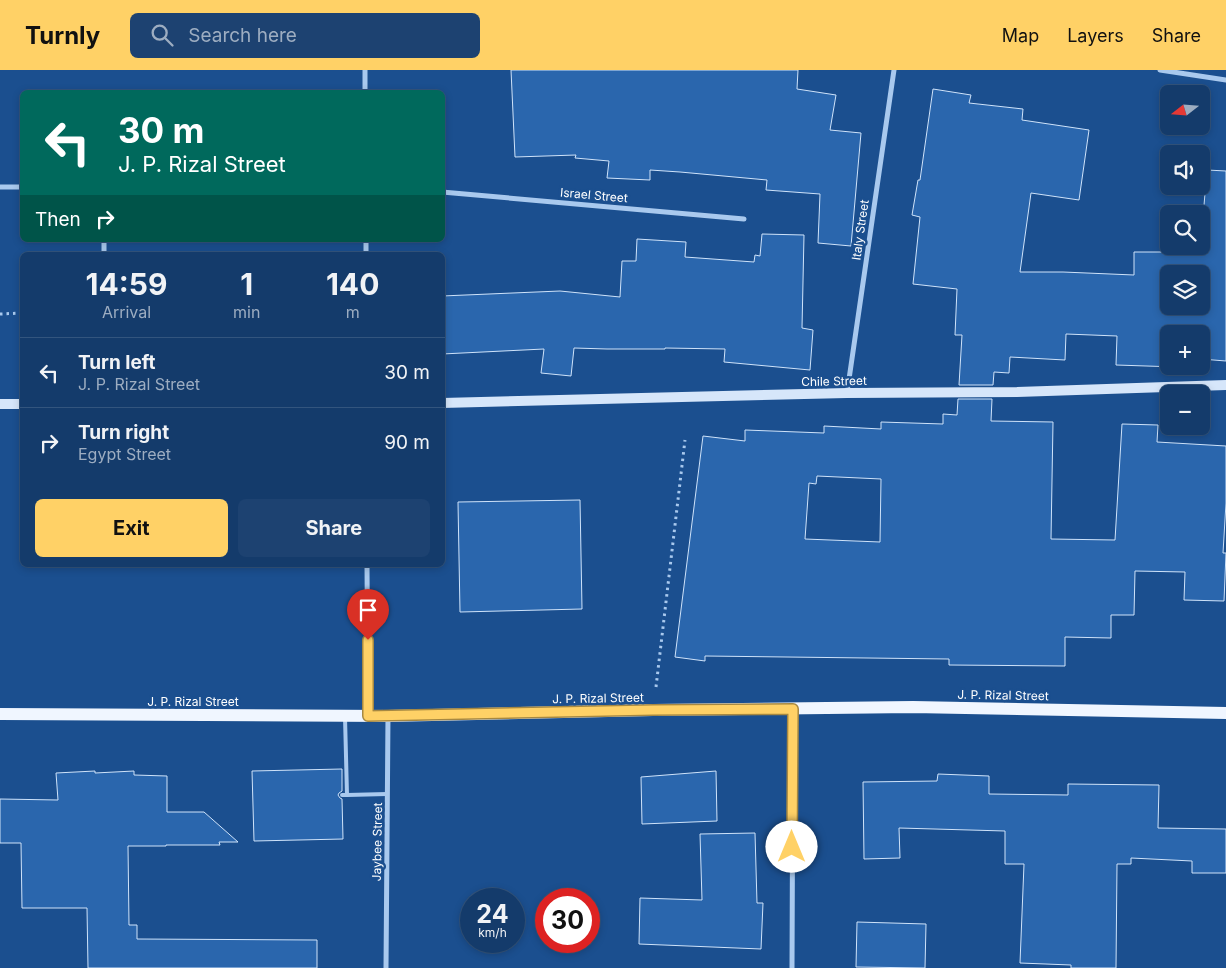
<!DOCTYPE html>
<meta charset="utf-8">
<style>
body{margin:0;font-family:Inter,sans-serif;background:#1d4271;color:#f1f3f6;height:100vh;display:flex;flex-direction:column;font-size:19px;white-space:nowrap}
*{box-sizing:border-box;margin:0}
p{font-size:16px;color:#9dadc1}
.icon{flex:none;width:28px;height:28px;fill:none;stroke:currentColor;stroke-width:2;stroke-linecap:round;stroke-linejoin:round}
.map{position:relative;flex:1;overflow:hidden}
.drawer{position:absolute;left:20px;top:182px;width:425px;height:315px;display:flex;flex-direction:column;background:#143b6b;border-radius:8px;box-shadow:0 2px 8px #0003,0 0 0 1px #33557e}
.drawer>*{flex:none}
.banner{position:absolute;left:20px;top:20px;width:425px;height:152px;border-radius:8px;box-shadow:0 2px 8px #0003,0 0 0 1px #33557e;background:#00695c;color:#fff;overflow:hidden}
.needle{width:32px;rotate:253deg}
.tools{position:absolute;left:1160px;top:15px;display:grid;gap:10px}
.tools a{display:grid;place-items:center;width:50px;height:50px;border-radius:8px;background:#143b6b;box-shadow:0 2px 8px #0003,0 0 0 1px #33557e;font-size:25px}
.speed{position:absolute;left:460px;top:818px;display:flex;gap:10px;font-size:25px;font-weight:700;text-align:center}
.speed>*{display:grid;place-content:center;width:65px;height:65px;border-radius:50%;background:#143b6b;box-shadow:0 2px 8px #0003,0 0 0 1px #33557e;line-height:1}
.speed small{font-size:12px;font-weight:400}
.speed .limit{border:8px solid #d22;background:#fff;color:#111}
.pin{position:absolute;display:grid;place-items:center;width:42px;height:42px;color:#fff;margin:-51px -21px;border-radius:50% 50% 50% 0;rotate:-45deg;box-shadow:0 0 5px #0007}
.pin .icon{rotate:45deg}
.me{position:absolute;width:55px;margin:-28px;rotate:0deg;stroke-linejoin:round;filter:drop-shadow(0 0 4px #0008)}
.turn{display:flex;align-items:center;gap:18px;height:105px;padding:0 15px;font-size:22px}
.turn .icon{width:65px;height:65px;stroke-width:2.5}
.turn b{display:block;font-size:35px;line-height:42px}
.then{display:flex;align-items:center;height:48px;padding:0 15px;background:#0003;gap:10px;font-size:19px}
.eta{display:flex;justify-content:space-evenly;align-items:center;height:85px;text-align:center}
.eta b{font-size:30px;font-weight:700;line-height:35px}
.primary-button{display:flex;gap:10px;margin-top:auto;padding:10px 15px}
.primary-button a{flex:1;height:58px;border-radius:8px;background:#ffd166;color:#111;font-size:20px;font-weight:700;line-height:58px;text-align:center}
.primary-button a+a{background:#1d4271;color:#f1f3f6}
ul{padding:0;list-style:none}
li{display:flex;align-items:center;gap:15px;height:70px;padding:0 15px;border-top:1px solid #33557e}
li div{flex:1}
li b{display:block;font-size:19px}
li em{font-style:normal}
header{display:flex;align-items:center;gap:30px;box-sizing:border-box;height:70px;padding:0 25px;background:#ffd166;color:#111}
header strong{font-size:24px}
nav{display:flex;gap:28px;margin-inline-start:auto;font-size:18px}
.search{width:350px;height:45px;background:#1d4271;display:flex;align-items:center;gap:12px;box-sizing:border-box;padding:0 18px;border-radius:8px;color:#9dadc1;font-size:19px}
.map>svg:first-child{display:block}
.building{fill:#2a66ad;stroke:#cfe3fa;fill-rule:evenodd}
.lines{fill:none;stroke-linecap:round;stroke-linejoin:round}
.path{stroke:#a9c9ee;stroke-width:3;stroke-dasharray:2.5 4;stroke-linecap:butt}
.lane{stroke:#a9c9ee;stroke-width:4}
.street{stroke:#a9c9ee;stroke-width:5}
.secondary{stroke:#d6e6fa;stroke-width:10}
.primary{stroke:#f0f6ff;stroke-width:12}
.route-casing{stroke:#a68842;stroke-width:12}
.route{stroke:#ffd166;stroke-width:9}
.labels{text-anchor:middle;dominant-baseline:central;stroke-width:5;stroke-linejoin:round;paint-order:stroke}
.street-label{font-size:12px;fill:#fff;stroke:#1b4f8f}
</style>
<header>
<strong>Turnly</strong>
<div class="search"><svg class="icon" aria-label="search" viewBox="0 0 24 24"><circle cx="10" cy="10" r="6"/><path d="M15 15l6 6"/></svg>Search here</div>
<nav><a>Map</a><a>Layers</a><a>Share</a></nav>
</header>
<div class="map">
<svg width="1226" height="898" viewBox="0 0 1226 898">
<rect width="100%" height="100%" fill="#1b4f8f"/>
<!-- building -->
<path class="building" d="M511 0H798L797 19 836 25 830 60 861 63 851 176 818 173 820 124 766 120 767 110 680 102 650 100V110L607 108 609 91 575 88 576 85 515 87Z
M933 19 971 25 969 33 1023 39 1022 50 1089 60 1079 130 1031 123 1020 202H1063L1134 205V182H1200L1207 100 1226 101V291L1201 289V264H1169V296L1177 297 1116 295 1117 266 1066 264 1065 290 1010 287 1009 303 994 302 993 315H959L962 265H955L957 219 913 214 920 147 912 145 918 110H920ZM1169 204H1201V236H1169Z
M762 164 804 165 802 258 813 260 810 300 724 292 725 279 665 278V279H607L574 278 571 306 541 303 544 279 442 284V226L560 221 620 227 622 191H636L637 169 686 172 685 187 754 192 755 185 760 186Z
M958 329H992L991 351 1053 352 1051 469 1115 470 1122 354 1158 355 1157 372 1226 376V433L1223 483H1226L1224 531 1184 530 1185 502 1135 501 1134 545H1111V568L1065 567V596L949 595V589L705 586V591L675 587 703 366 745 371V360L824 363V356L881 359V352L943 354V344L957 345ZM817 406 881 409 880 472 805 469 809 413 816 414Z
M580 430 582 539 460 542 458 432Z
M342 699V721L339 723 338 725 340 728 342 729 343 769 254 771 252 701Z
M95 701V703L134 701V705L167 706V742H204L238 772H219L220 775H166V776H128L129 855H137V869L317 870V898H88L87 838H22L21 773H0V729L58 730 56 703Z
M716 701 717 751 642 754 641 707Z
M938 704 989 706V724L1068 725V714L1159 715 1158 758 1226 759V803H1192V791L1131 788V794H1117L1116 898H1071V895L1020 893 1024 794H1005V761L899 758 900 788 864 789 863 712 937 711Z
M755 763 757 833H763L761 879 639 874 640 828 702 830 700 764Z
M857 852 926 854 925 898 856 897Z"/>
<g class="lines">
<!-- path -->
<path class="path" d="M0 244 22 243
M656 617 685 370"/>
<!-- lane -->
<path class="lane" d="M342 725H347L345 647
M347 725 387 724"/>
<!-- street -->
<path class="street" d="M365 0V22
M1160 0 1226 10
M0 117H22
M442 122 744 149
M104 170V185
M366 170V185
M847 323 894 0
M367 495 368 644
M386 898 388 646
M792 898 793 639"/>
<!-- secondary -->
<path class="secondary" d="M442 333 847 323 1017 322 1226 315
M0 334H22"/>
<!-- primary -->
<path class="primary" d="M0 644 388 646 653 640 913 637 1226 643"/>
</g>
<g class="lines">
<!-- route casing -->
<g class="route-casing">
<path id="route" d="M368 570V646L653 640 793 639 792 777"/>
</g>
<!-- route -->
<use href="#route" class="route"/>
</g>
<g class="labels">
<!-- street labels -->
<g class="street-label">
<text transform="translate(594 125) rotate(5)">Israel Street</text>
<text transform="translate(860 160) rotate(-82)">Italy Street</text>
<text transform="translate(834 311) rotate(-1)">Chile Street</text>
<text transform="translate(1003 625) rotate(1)">J. P. Rizal Street</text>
<text transform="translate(598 628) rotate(-1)">J. P. Rizal Street</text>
<text x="193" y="631">J. P. Rizal Street</text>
<text transform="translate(377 772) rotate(-89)">Jaybee Street</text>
</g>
</g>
</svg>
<div class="tools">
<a><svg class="needle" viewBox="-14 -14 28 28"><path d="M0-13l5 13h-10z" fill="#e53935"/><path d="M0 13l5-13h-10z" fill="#9dadc1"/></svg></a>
<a><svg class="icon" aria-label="sound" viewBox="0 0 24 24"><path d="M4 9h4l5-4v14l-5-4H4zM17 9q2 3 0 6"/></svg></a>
<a><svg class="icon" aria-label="search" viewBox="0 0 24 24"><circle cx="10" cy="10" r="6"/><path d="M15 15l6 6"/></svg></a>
<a><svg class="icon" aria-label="layers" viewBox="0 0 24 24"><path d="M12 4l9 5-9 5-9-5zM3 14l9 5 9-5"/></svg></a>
<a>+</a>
<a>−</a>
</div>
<div class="speed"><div>24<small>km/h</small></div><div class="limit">30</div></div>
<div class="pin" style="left:368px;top:570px;background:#d93025"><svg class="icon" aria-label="arrive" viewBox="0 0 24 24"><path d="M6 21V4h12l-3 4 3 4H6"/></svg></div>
<svg class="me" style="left:792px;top:777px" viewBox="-20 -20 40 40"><circle r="19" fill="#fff"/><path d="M0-13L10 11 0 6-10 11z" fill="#ffd166"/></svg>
<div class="banner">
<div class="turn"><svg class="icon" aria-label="left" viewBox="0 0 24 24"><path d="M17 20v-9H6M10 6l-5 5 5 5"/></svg><div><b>30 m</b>J. P. Rizal Street</div></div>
<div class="then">Then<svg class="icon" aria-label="right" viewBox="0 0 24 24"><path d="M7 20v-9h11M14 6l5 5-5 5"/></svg></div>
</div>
<section class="drawer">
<div class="eta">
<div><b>14:59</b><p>Arrival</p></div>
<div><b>1</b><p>min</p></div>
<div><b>140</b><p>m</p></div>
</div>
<ul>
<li><svg class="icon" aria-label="left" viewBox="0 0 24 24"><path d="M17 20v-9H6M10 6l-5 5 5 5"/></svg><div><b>Turn left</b><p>J. P. Rizal Street</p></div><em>30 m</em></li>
<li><svg class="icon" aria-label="right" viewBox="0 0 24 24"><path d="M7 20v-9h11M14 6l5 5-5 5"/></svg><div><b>Turn right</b><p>Egypt Street</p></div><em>90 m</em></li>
</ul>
<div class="primary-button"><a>Exit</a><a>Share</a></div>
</section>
</div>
